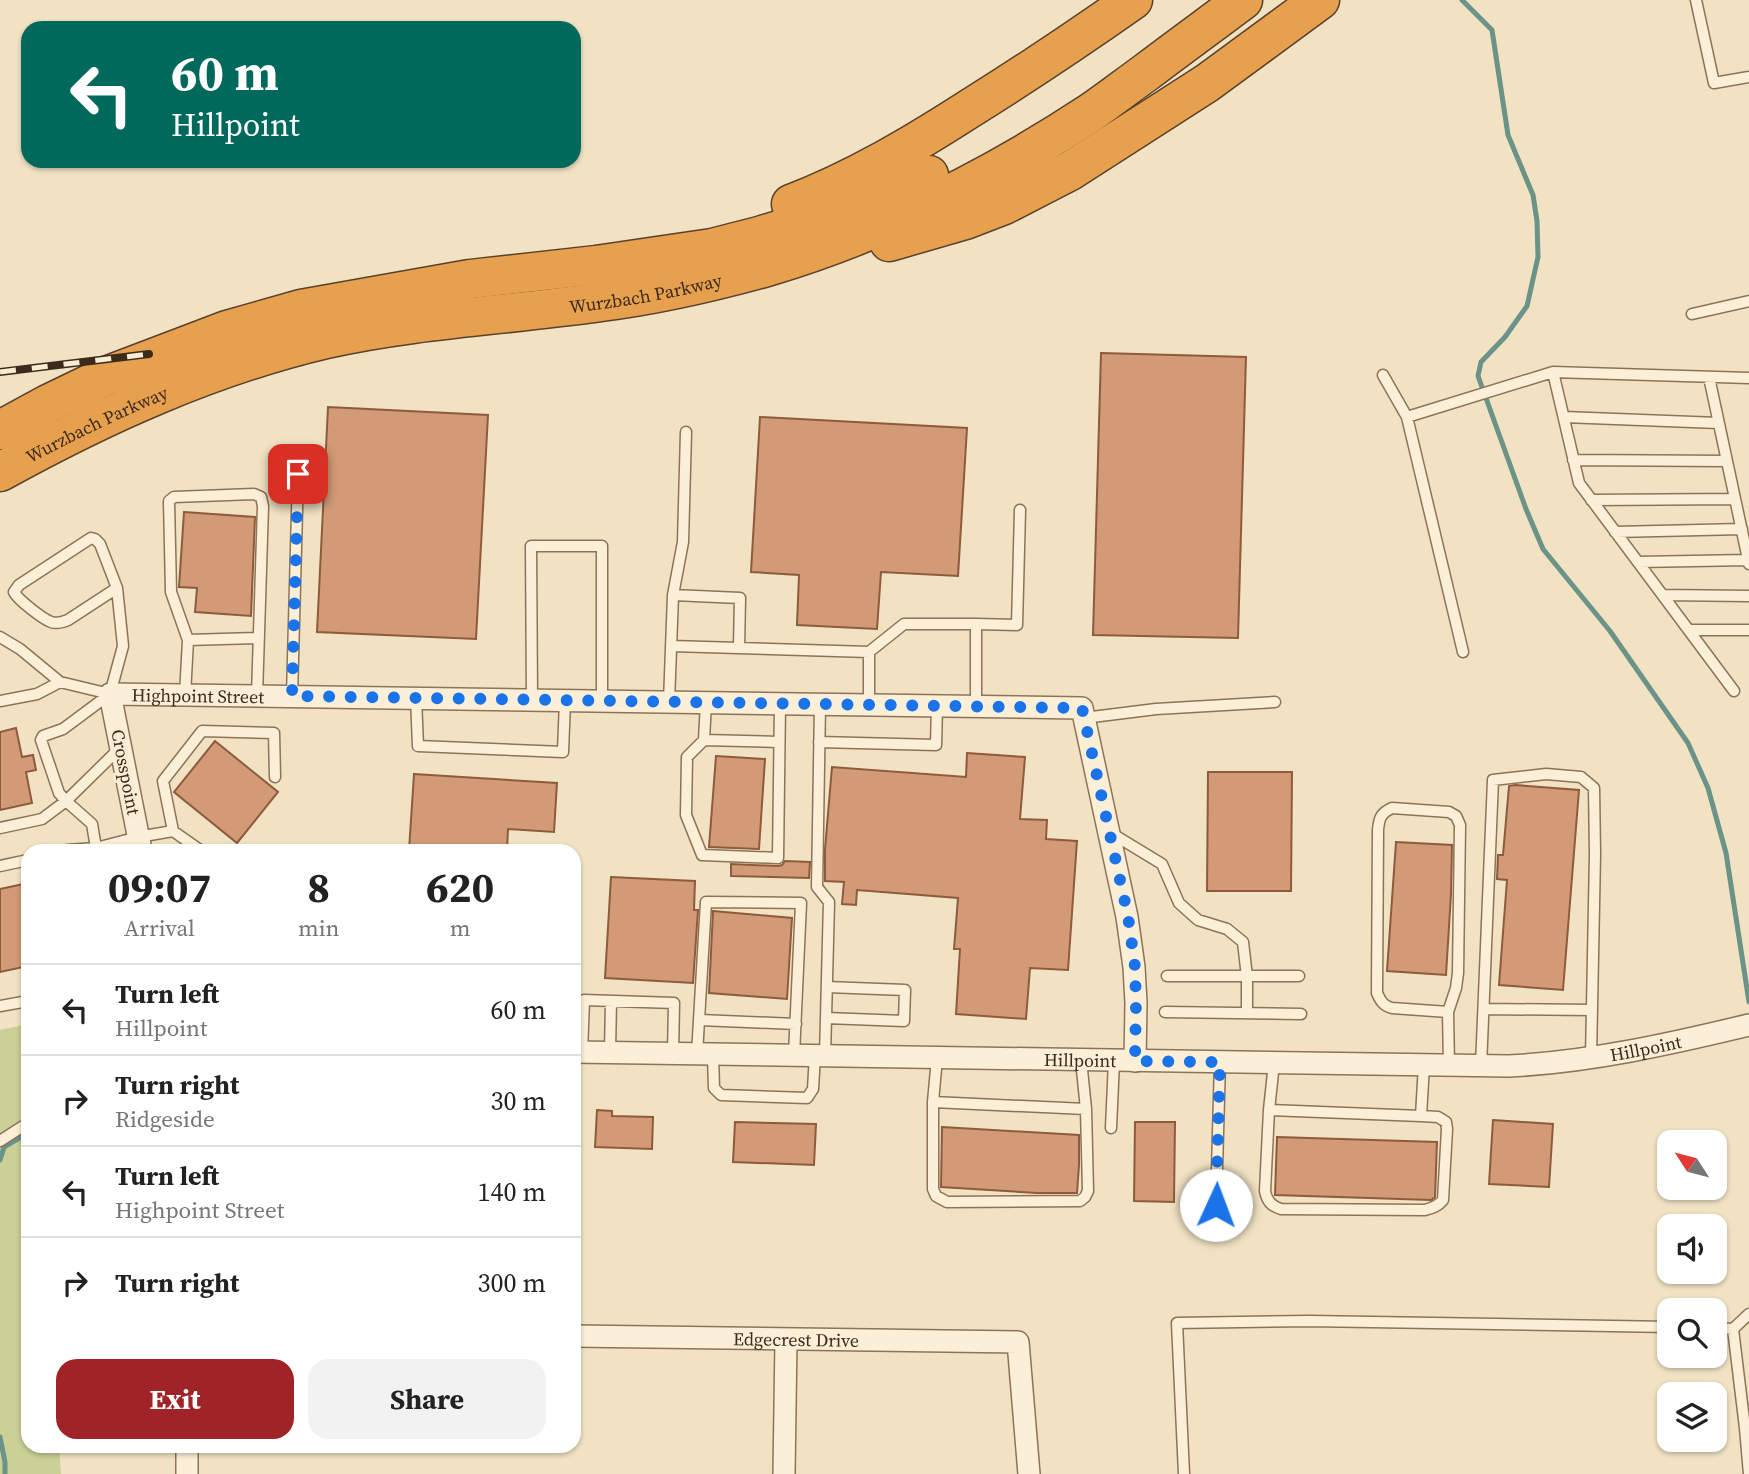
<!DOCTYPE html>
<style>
body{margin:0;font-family:"Source Serif 4",serif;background:#f2f2f2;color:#222;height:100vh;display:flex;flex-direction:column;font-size:26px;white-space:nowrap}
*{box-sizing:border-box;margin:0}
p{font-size:23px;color:#767676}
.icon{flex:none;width:38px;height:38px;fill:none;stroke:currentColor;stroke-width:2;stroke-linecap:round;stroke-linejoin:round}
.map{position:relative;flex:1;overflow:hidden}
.panel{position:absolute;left:21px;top:844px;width:560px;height:609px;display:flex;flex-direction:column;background:#fff;border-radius:21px;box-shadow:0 2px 5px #0004}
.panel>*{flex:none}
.hud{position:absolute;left:21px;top:21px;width:560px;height:147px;border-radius:21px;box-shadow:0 2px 5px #0004;background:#00695c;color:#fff;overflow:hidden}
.needle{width:46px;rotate:306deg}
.controls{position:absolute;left:1657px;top:1130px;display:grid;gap:14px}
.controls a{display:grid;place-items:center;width:70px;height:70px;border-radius:14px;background:#fff;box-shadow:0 2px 5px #0004;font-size:35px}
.pin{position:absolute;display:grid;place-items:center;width:60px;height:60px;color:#fff;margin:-30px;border-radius:14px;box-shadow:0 4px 10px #0006}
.me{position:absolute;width:77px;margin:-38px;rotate:2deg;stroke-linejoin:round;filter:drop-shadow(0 0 5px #0008)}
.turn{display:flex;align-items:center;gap:24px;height:147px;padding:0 35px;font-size:32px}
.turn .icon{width:91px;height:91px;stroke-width:2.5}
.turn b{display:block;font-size:49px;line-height:60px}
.eta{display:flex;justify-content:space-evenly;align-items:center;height:119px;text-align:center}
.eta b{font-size:42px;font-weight:700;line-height:49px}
.button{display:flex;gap:14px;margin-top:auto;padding:14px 35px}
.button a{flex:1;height:80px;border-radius:21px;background:#a02427;color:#fff;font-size:28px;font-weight:700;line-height:80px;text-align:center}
.button a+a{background:#f2f2f2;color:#222}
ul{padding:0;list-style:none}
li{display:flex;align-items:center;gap:21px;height:91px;padding:0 35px;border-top:2px solid #e0e0e0}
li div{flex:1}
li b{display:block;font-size:26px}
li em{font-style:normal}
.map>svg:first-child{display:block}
.green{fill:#cbd096}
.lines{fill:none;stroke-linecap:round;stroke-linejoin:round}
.stream{stroke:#6b9388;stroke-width:5}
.building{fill:#d29a76;stroke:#8e5b3c;stroke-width:2}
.service-casing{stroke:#8d7358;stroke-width:13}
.minor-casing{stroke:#8d7358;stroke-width:24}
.motorway-casing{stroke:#5a412d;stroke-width:41}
.service{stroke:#fbefd7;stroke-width:10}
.minor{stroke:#fbefd7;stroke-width:21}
.motorway{stroke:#e6a04e;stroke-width:38}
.rail-casing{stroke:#3c2b1d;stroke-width:8}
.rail{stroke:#f8ecd3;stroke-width:5;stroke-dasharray:16;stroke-linecap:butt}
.route{stroke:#1a73e8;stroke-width:12;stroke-dasharray:0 21.6}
.labels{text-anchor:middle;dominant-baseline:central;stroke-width:6;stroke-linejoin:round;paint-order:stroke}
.street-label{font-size:18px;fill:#3c2b1d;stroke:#f8ecd3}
</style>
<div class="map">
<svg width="1749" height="1474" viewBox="0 0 1749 1474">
<rect width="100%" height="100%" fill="#f1e2c3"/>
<!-- green -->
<path class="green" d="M28 1024V1446H59L61 1474H0V1030Z"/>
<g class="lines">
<!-- stream -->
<path class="stream" d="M1462 0 1492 30 1508 135 1533 195 1537 221 1538 257 1527 306 1505 337 1481 362 1478 376 1526 509 1543 549 1610 631 1688 743 1708 788 1726 853 1749 1002
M0 1160 4 1147 28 1133
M0 1437 5 1462V1474"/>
</g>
<!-- building -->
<path class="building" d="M1101 353 1246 357 1238 638 1093 635Z
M328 407 488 415 476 639 317 632Z
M760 417 967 428 958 576 881 572 877 629 797 625 799 575 751 572Z
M184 512 255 517 251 616 195 612 197 588 179 587Z
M16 728 22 757 33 755 36 770 26 772 32 803 0 810V732Z
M215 741 278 792 237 843 174 792Z
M967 753 1025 757 1020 819 1047 820 1046 839 1077 841 1068 970 1030 968 1026 1019 956 1014 960 949H954L958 898 857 890 856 905 842 904 844 882 825 881V849L832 767 966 777Z
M716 756 765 759 759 849 709 847Z
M1208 772H1292L1291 891H1207Z
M414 774 557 783 554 832 508 829 507 850H409Z
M1515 785 1579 790 1563 990 1499 985 1507 880 1497 879 1498 855H1503L1509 786Z
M1396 842 1452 845 1451 894 1446 975 1387 971Z
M785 861 810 862 809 878 731 876V864L778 866 782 865Z
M611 877 695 881 694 910H698L693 983 605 978Z
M28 883V966L0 972V889Z
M713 911 792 918 787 999 709 993Z
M597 1110 612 1111V1116L653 1117 652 1149 595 1147Z
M1493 1120 1553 1124 1549 1187 1489 1184Z
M735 1122 816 1124 814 1165 733 1162Z
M1135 1122H1175L1174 1202 1134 1201Z
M942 1127 1079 1135V1165L1077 1193H1037L941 1187Z
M1277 1137 1437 1142 1435 1197 1431 1200 1275 1195Z"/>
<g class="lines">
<!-- service casing -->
<g class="service-casing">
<path id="service" d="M1696 0 1714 83 1749 77
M1692 314 1749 301
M1383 375 1407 417 1553 372
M1709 377 1749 564
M1407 417 1463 652
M1564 417 1718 423
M1573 460 1727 461
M1591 500 1735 499
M1615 532 1742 529
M1638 562 1748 560
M673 595 740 598 739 648
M1663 595 1749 596
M976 624 1017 625 1020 510
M1689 630H1749
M0 637 20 649 60 682 110 694
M188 640 259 638
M671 646 869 652
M1734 691 1579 483 1553 372 1749 378
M185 695 188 640 171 592 169 501 174 497 254 494 261 497 263 506 257 696
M292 696 298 474
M416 698 418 746 563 752 565 700
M532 700 531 546H602V701
M0 701 37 694 60 682
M669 702 673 595 683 542 686 432
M706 702 704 740 687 757 686 815 702 855 778 858 780 704
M820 705 817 887 829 902 825 1056
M869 705V652L904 624H976V707
M1084 718 1156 709 1275 702
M704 740 779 742
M819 742 936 745 937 706
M0 828 42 819 66 801 121 747
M173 831 163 781 202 731 274 733 275 777
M1111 833 1162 864 1179 903 1198 920 1227 929 1243 942 1247 977V1013
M67 850 96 848 92 824 66 801 59 793 41 740 43 736 63 729 110 694 123 646 117 588 100 544 95 539 91 538 19 585 14 592C18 600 43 619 51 622 56 624 63 622 68 620L117 588
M96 850V848L138 837 173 831 200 850
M0 866 28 860
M1167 976H1299
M0 1006 28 1001
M1484 1009 1592 1010
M1165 1012 1301 1014
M1448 1012 1392 1008C1384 1006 1381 1002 1377 993L1378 830C1379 818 1381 813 1392 808L1449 812 1456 816 1460 825 1458 973 1456 988 1448 1012 1449 1066
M826 1018 904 1021 905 990 827 987
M700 1020 796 1024
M582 1052 584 1000 674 1003 673 1054
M610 1052 611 1001
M697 1054 706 902 801 903 794 1055
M713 1055 714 1088 721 1095 807 1098 813 1089 815 1055
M937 1058 933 1102 1086 1109 1081 1060
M1274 1063 1269 1110 1421 1116 1424 1065
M1481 1066 1493 780 1546 774 1581 777 1594 788 1595 854 1591 1058
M933 1102V1189L936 1196 947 1202 1080 1201 1085 1197 1088 1191 1086 1109
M1269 1110 1265 1191C1267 1201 1271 1206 1281 1209L1425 1210C1433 1208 1438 1206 1443 1200L1447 1129 1446 1122 1438 1117 1421 1116
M1111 1128 1114 1061
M0 1141 28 1123
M1216 1205 1220 1062
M1715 1328 1733 1329 1749 1314
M1733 1329 1745 1428 1749 1474
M1184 1474 1177 1323 1309 1321 1670 1327"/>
</g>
<!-- minor casing -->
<g class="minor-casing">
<g id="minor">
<path id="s1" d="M141 850 110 694 1082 708 1127 917 1134 967 1136 1003 1135 1061"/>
<path id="s2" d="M574 1052 1509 1066C1590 1062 1670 1044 1749 1025"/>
<path id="s3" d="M574 1336 1018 1342 1029 1474"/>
<path d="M187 1474V1446"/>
<path d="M784 1474 786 1340"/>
</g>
</g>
<!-- motorway casing -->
<g class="motorway-casing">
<g id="motorway">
<path d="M791 204C854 180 913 145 969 109 1025 74 1079 38 1133 0"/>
<path d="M889 242 965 220 1004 205 1070 171 1207 83 1320 0"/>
<path d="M0 430 48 404 106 376 227 330 301 309 470 279 596 265 712 248 759 236 821 217 876 198 929 175"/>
<path id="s4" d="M0 472C103 415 211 366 326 339 416 319 509 315 601 302 657 295 713 282 767 267 881 233 991 178 1090 113 1109 100 1127 86 1145 73 1178 48 1211 24 1243 0"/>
</g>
</g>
<!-- service -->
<use href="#service" class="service"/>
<!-- minor -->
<use href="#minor" class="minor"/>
<!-- motorway -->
<use href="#motorway" class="motorway"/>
<!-- rail casing -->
<g class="rail-casing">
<path id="rail" d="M0 372 149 354"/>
</g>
<!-- rail -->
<use href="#rail" class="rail"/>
</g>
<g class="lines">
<!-- route -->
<path class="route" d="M298 474 292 696 1082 708 1128 916 1135 967 1136 1003 1135 1061 1220 1062 1216 1205"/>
</g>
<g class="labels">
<!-- street labels -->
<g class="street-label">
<text stroke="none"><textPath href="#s4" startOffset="676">Wurzbach Parkway</textPath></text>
<text stroke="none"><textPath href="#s4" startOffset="108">Wurzbach Parkway</textPath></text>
<text stroke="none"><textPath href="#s1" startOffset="247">Highpoint Street</textPath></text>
<text transform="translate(126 772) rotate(79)">Crosspoint</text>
<text stroke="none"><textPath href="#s2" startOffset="1073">Hillpoint</textPath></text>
<text stroke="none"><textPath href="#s2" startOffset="506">Hillpoint</textPath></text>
<text stroke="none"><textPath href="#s3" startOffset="222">Edgecrest Drive</textPath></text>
</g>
</g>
</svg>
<div class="controls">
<a><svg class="needle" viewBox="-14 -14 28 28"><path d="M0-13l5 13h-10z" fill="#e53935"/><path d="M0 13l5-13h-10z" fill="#767676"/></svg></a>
<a><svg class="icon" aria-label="sound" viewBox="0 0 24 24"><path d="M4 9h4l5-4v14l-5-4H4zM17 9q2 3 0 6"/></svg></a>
<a><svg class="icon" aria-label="search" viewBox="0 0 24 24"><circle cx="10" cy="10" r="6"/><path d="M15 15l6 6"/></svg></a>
<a><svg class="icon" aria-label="layers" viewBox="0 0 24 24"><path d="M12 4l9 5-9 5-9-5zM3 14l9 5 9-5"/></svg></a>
</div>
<div class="pin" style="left:298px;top:474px;background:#d93025"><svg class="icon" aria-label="arrive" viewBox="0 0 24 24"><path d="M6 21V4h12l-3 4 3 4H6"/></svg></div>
<svg class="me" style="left:1216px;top:1205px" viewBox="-20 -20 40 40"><circle r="19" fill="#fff"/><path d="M0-13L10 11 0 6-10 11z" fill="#1a73e8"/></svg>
<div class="hud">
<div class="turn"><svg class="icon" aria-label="left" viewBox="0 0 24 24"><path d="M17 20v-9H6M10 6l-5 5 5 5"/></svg><div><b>60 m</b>Hillpoint</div></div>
</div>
<section class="panel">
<div class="eta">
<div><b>09:07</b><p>Arrival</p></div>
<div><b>8</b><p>min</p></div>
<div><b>620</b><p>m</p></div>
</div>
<ul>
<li><svg class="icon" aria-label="left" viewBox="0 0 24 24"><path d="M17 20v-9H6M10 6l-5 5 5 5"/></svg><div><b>Turn left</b><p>Hillpoint</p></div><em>60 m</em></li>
<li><svg class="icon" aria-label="right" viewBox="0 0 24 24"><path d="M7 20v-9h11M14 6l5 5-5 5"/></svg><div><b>Turn right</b><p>Ridgeside</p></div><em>30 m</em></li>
<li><svg class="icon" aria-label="left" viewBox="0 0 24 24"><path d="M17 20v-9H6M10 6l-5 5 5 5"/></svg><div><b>Turn left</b><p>Highpoint Street</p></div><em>140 m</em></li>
<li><svg class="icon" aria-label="right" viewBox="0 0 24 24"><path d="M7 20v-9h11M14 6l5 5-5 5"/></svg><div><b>Turn right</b></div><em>300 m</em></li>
</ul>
<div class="button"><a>Exit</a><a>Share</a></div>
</section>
</div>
